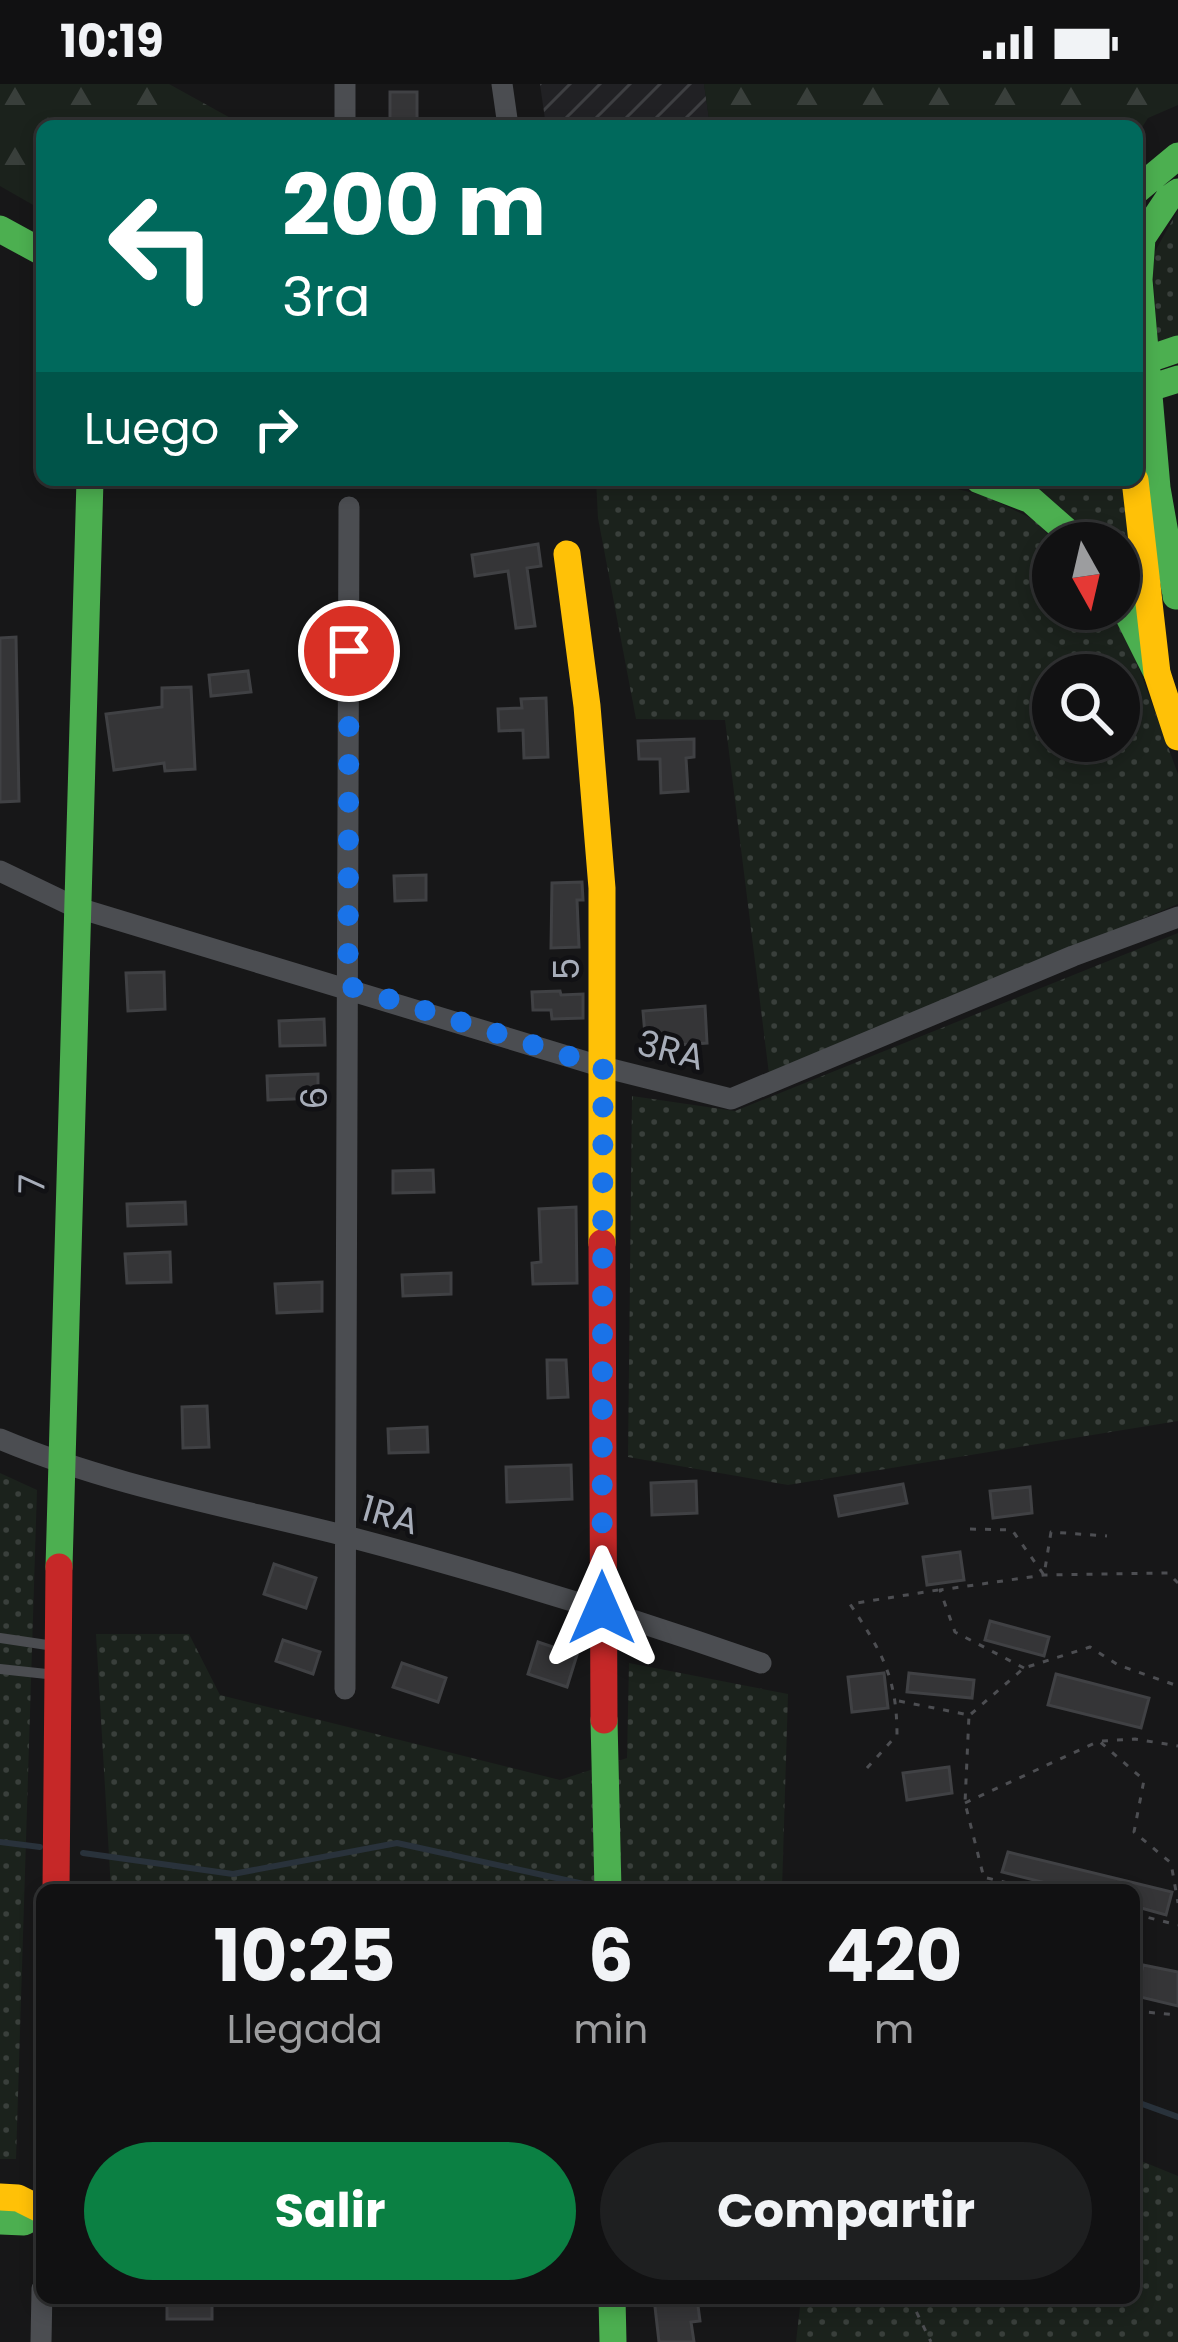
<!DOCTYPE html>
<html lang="es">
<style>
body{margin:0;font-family:Poppins,sans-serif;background:#1e1f20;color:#f1f3f6;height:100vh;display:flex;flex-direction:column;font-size:45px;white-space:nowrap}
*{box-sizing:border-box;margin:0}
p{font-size:39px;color:#9c9d9f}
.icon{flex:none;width:66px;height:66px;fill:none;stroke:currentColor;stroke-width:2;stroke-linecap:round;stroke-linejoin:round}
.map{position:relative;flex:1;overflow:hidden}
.side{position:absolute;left:36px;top:1800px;width:1104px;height:420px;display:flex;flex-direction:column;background:#111112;border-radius:18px;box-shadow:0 6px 18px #0003,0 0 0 3px #303132}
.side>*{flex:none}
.guide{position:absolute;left:36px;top:36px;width:1107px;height:366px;border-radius:18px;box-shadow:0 6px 18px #0003,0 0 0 3px #303132;background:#00695c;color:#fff;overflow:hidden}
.needle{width:78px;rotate:172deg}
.tools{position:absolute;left:1032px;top:438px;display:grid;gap:24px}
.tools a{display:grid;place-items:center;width:108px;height:108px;border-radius:50%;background:#111112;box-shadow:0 6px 18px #0003,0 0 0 3px #303132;font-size:60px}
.pin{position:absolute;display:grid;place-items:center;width:102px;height:102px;color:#fff;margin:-51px;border:6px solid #fff;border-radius:50%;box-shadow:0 3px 12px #0007}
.me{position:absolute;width:132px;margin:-66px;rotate:0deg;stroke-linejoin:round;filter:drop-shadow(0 0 9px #0008)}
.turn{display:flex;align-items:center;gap:42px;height:252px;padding:0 48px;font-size:54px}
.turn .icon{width:156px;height:156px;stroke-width:2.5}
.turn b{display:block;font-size:84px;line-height:102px}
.then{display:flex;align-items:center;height:114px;padding:0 48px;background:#0003;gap:24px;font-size:45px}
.eta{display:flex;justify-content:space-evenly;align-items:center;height:204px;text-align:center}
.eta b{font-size:72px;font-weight:700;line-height:84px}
.primary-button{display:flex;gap:24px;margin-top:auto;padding:24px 48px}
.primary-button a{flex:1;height:138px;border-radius:72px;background:#0b8043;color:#fff;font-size:48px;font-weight:700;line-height:138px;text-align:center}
.primary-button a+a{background:#1e1f20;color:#f1f3f6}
.status{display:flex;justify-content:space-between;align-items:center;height:84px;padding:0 60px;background:#111112;direction:ltr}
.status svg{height:33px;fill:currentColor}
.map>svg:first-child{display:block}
.industrial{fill:url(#industrial-furrows)}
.grass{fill:url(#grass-dots);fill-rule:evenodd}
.forest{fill:url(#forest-firs)}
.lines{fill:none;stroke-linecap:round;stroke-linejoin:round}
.stream{stroke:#29323b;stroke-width:6}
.building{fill:#353537;stroke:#404144;stroke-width:3}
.path{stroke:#4d4e52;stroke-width:3;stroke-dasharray:6 9;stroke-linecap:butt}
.lane{stroke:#4b4d51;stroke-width:10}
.street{stroke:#4b4d51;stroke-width:21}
.fast{stroke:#4caf50;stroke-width:27}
.slow{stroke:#ffc107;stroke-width:27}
.jam{stroke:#c62828;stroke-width:27}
.route{stroke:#1a73e8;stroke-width:21;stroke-dasharray:0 37.8}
.labels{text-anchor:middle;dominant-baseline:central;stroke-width:9;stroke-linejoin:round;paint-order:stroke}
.street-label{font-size:36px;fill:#a7adb9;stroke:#111114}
</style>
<div class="status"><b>10:19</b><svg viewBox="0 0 49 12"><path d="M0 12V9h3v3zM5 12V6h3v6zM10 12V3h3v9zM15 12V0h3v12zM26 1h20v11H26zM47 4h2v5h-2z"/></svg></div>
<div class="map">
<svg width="1178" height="2258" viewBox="0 0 1178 2258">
<defs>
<pattern id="industrial-furrows" width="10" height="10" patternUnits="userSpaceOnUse" patternTransform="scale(3)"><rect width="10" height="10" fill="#212124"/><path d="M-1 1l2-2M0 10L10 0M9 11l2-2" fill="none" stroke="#3e3f42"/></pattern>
<pattern id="grass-dots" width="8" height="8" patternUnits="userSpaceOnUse" patternTransform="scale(3)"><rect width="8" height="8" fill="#1b221c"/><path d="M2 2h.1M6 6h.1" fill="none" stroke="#393f3b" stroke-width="1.8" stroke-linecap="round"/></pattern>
<pattern id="forest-firs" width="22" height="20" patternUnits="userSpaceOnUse" patternTransform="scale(3)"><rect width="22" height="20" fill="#1b221c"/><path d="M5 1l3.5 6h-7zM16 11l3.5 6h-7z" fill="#393f3b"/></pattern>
</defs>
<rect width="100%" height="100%" fill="#171718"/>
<!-- industrial -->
<path class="industrial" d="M540 0H704L710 42H546Z"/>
<!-- grass -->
<path class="grass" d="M1178 126V254L1158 261 1152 173Z
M596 396 705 405 922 396 985 412 1039 438 1053 459V525H1110L1135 574 1178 690V820L769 990 725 636 636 635 598 434ZM1053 591H1119V657H1053Z
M1005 396H1127L1134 514 1119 490V459H1093Z
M1178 849V1337L788 1401 628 1373 632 1012 735 1027Z
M0 1389 37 1406 16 2075H0Z
M96 1550H189L220 1611 560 1696 627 1674 629 1579 788 1610 782 1806H111Z
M1134 2074 1178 2092V2258H796L801 2214H1134Z"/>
<!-- forest -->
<path class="forest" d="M0 0H169L245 42H42V126L0 102Z
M704 0H1178V21L1148 34 1137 51V42H710Z"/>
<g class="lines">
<!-- stream -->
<path class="stream" d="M0 1758 40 1763
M83 1769 233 1790 397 1759 593 1802
M1134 2017 1178 2033"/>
</g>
<!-- building -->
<path class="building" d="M390 8H417V41H390Z
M538 460 541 482 527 484 535 542 516 544 508 487 475 492 472 471Z
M16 553 19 717 0 718V554Z
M248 587 251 608 211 612 209 591Z
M191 603 195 685 165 687 164 679 114 686 106 630 162 623V604Z
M546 614 548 673 524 674 523 646 499 647 498 625 522 624 521 615Z
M694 655V673L686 674 688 707 661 709 660 675H639L638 657Z
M426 791V816L395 817 394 792Z
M582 798 583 816H577L579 863 551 864 552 799Z
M164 888 165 925 128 927 126 889Z
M560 907 561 911 583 910V934L552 935 551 926H533L532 908Z
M705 922 707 959 646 963 643 927Z
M324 935 325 961 280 962 279 937Z
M318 990V1014L268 1016 267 992Z
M433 1086 434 1108 393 1109V1087Z
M185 1118 186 1140 128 1142 127 1120Z
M576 1123 577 1199 533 1200 532 1179 541 1178 539 1125Z
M170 1168 171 1198 127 1199 125 1170Z
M451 1189V1210L403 1212 402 1191Z
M322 1198V1227L277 1229 275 1200Z
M547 1276H566L568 1313 548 1314Z
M207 1322 209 1363 183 1364 182 1323Z
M427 1343 428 1368 389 1369 388 1345Z
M571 1381 572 1415 507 1418 506 1383Z
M696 1397 697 1429 652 1431 651 1399Z
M903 1400 907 1419 839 1432 835 1412Z
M1030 1403 1032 1429 993 1434 990 1407Z
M960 1468 964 1496 927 1501 923 1473Z
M274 1480 316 1494 306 1524 264 1510Z
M990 1537 1049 1553 1044 1572 985 1556Z
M283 1556 320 1568 313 1590 276 1577Z
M538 1558 577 1571 567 1603 528 1590Z
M402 1579 446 1594 438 1618 393 1603Z
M884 1589 888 1624 852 1628 848 1593Z
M909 1589 974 1596 972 1614 907 1608Z
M1056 1590 1149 1614 1141 1644 1048 1621Z
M949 1683 952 1709 907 1716 903 1689Z
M1008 1768 1172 1808 1166 1831 1134 1822V1806H1074L1002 1788Z
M1143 1881 1178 1888V1922L1136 1912Z
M167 2214H212V2235H167Z
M654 2214H697L700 2237 691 2238 694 2258H659Z"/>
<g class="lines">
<!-- path -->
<path class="path" d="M970 1445 1012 1446 1044 1491 1051 1448 1107 1452
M1024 1584 955 1548 940 1506 1044 1491 1168 1489 1178 1499
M899 1617 969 1631 965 1719 987 1806
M971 1630 1024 1584 1090 1563 1118 1581 1178 1602
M1102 1657 1135 1655 1178 1662
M867 1684 897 1651C897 1592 881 1567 850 1520L938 1506
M965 1719 1099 1657 1144 1696 1134 1748 1171 1779 1178 1819
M987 1794 1037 1806
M1134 1830 1178 1841
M1134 1927 1178 1931
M917 2214 914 2223 931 2258"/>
<!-- lane -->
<path class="lane" d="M0 1554 54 1562
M0 1585 56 1591"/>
<!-- street -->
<path class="street" d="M345 0V42
M502 0 508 42
M0 787 75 823 603 983 731 1015 1073 872 1178 833
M0 1355C109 1401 227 1422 342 1451 483 1488 622 1531 761 1579
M345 1605 349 423
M41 2258 42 2205"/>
<!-- fast -->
<path class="fast" d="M1137 106 1178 72
M0 145 42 168
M1137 279 1178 265
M1137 308 1178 295
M979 396 1031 416 1080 459
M1175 506 1157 404 1139 196 1142 154 1168 115 1178 108
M1176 512 1178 485
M1119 513 1157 589
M59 1483 90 396
M604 1636 608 1806
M0 2137 24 2138 42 2128
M612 2214 613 2258"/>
<!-- slow -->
<path class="slow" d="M1135 396 1157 589 1178 653
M567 470 587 622 602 804V1159
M0 2113 18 2114 42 2126"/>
<!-- jam -->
<path class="jam" d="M602 1159 604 1636
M56 1806 59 1483"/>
</g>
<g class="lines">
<!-- route -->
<path class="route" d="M349 567 348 902 603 983 602 1524"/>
</g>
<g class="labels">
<!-- street labels -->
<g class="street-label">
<text transform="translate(566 885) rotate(-90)">5</text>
<text transform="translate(671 966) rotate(14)">3RA</text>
<text transform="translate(314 1014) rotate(-90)">6</text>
<text transform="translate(32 1100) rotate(-89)">7</text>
<text transform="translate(390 1431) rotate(16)">1RA</text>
</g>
</g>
</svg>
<div class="tools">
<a><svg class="needle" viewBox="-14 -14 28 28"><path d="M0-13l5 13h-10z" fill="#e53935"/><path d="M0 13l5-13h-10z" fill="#9c9d9f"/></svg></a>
<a><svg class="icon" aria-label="search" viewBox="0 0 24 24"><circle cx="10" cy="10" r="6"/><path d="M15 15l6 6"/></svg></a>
</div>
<div class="pin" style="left:349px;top:567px;background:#d93025"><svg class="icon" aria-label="arrive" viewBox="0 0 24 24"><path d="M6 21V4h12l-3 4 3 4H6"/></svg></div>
<svg class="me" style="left:602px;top:1524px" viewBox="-20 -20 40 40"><path d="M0-17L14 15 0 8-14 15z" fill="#1a73e8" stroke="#fff" stroke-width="4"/></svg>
<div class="guide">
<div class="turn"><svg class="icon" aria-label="left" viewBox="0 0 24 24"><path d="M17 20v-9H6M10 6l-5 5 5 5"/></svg><div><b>200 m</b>3ra</div></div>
<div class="then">Luego<svg class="icon" aria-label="right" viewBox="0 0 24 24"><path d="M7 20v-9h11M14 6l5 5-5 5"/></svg></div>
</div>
<section class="side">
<div class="eta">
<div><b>10:25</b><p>Llegada</p></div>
<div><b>6</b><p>min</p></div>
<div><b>420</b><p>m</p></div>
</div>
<div class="primary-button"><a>Salir</a><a>Compartir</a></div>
</section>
</div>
